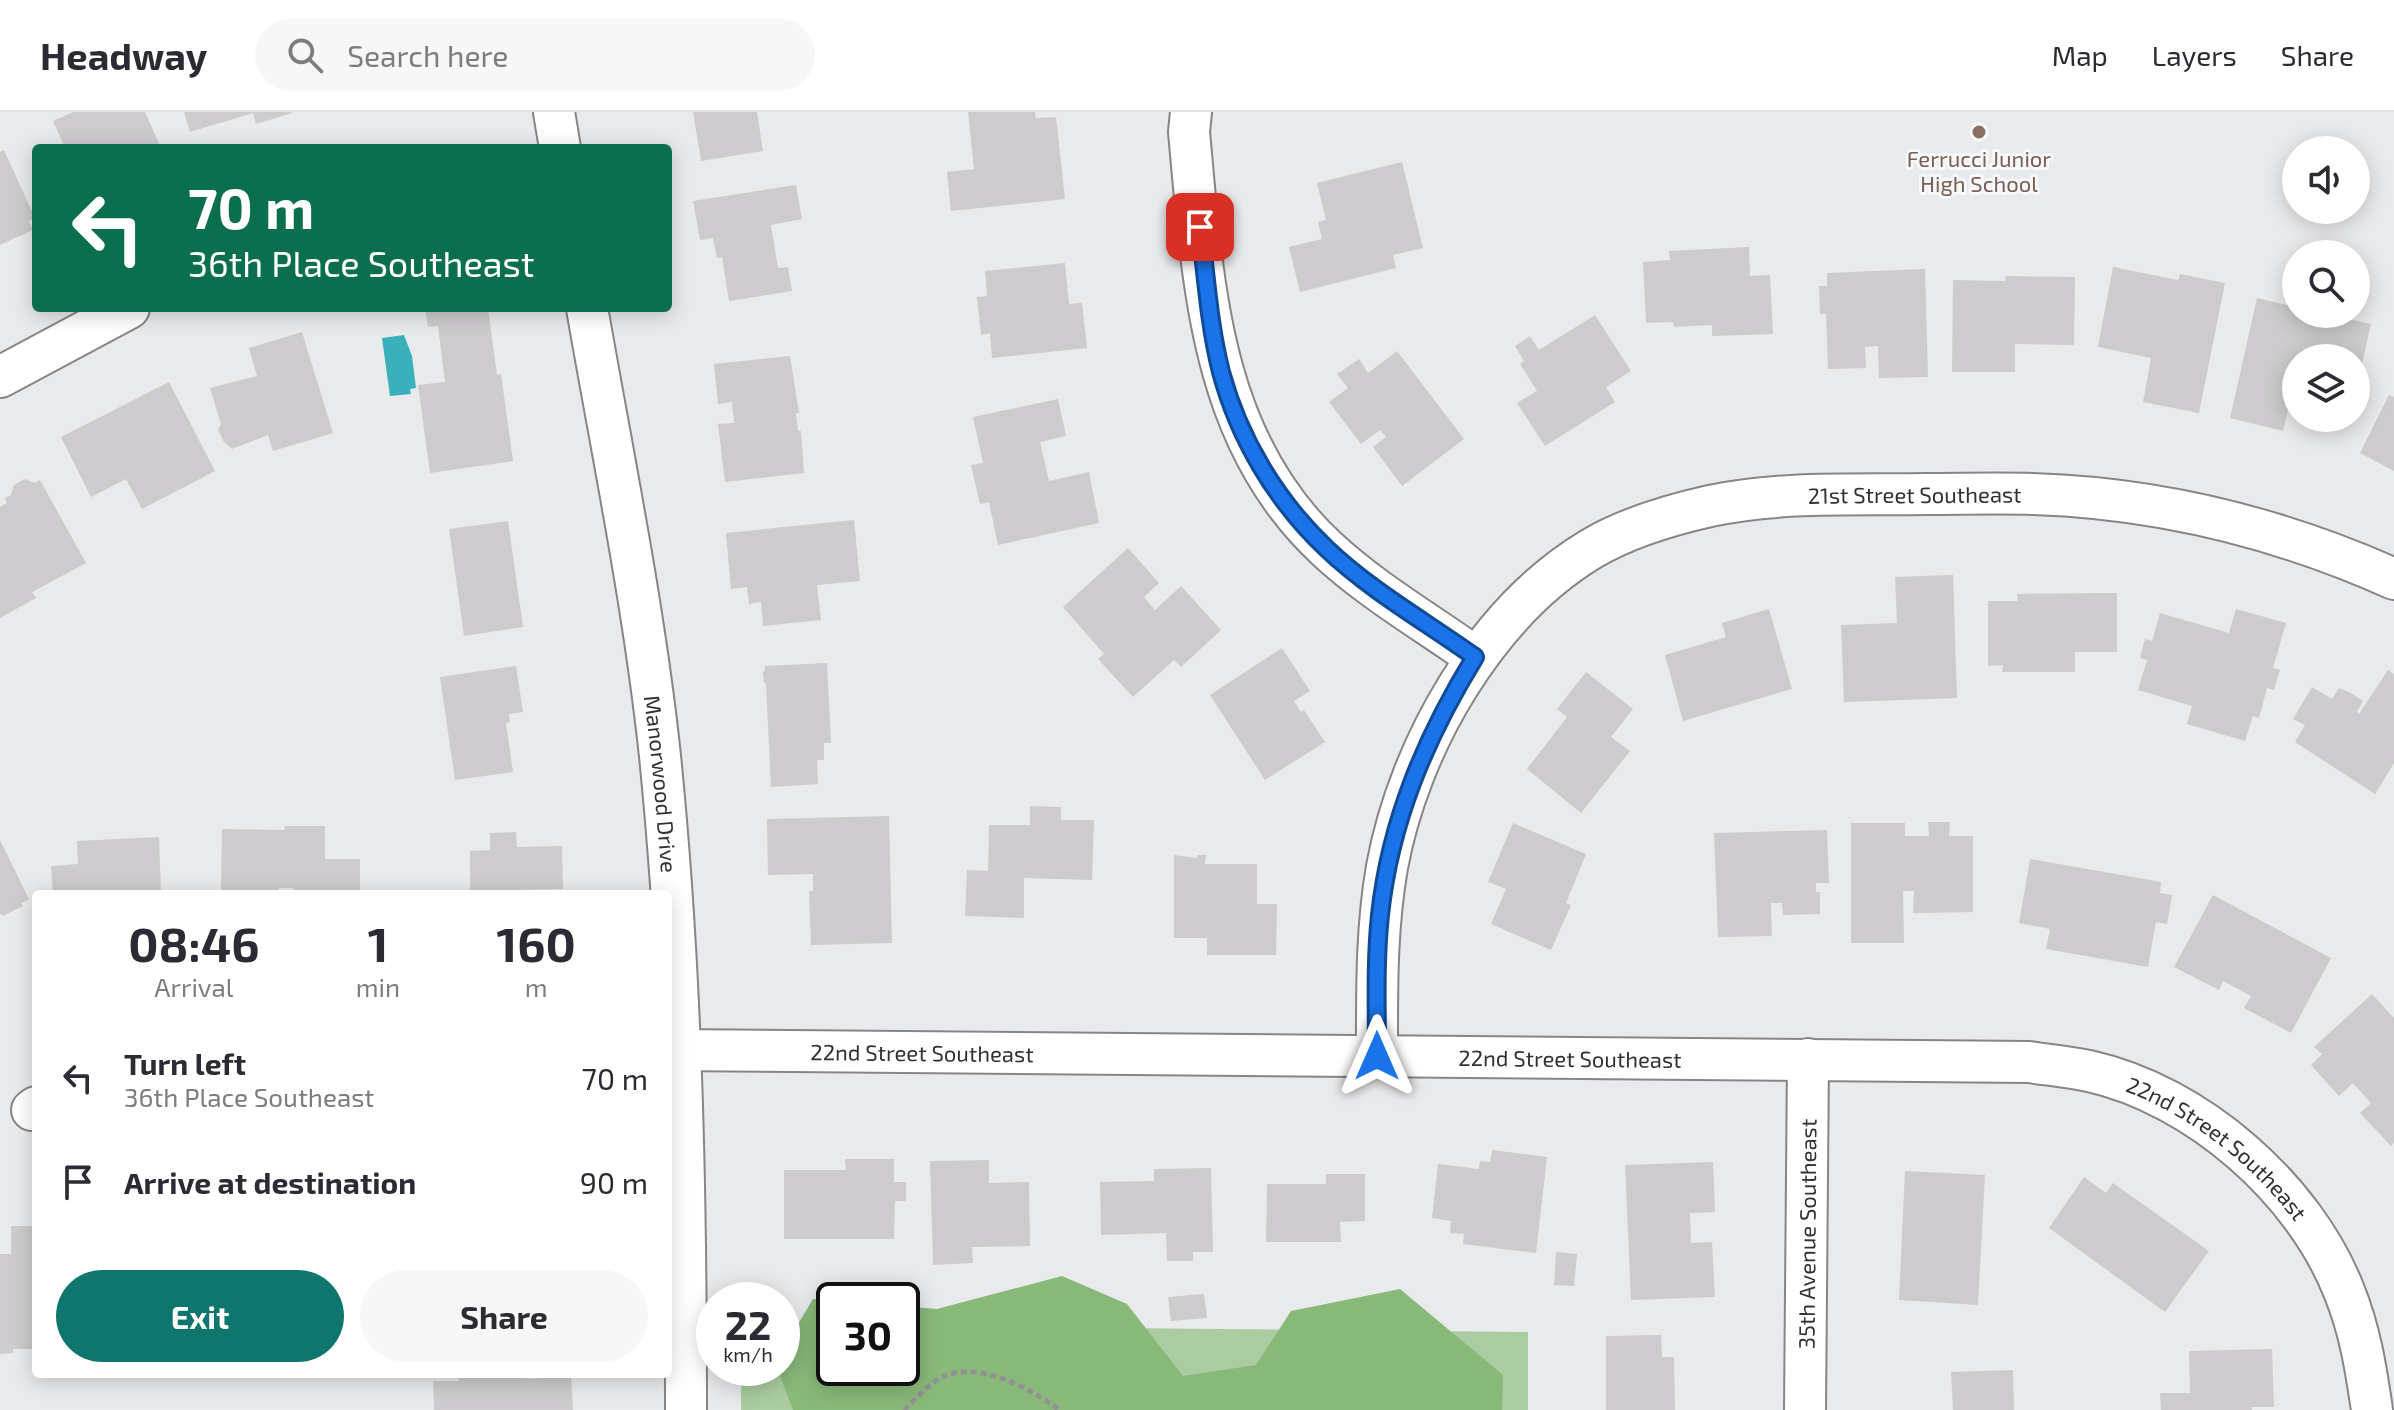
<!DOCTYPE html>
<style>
body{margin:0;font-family:"Exo 2",sans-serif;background:#f7f7f7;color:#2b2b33;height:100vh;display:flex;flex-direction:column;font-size:30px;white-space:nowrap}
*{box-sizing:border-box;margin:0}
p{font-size:26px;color:#7c7c81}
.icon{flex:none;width:44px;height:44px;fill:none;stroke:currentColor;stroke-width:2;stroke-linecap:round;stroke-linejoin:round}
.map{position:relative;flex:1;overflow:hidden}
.sheet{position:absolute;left:32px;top:778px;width:640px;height:488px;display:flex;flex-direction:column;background:#fff;border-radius:8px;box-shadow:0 4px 20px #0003}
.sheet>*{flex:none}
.banner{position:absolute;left:32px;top:32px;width:640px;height:168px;border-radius:8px;box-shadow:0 4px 20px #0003;background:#0b6e4f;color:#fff;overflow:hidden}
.fabs{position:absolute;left:2282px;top:24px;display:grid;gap:16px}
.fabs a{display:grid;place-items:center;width:88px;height:88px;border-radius:50%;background:#fff;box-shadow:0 4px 20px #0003;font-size:40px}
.speed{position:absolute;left:696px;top:1170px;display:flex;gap:16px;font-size:40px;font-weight:700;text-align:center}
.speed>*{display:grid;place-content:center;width:104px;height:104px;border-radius:50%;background:#fff;box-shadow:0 4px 20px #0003;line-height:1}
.speed small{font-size:20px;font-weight:400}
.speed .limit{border:4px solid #111;border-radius:12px;background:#fff;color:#111}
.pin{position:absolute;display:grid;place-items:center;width:68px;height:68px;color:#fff;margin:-34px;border-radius:16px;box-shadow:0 4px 12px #0006}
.me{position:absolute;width:88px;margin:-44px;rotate:0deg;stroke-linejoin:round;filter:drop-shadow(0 0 6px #0008)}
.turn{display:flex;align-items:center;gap:28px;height:168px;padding:0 24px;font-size:36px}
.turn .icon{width:104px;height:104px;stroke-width:2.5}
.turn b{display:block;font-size:56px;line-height:68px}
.eta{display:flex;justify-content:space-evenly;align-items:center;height:136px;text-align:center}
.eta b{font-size:48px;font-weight:700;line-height:56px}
.action{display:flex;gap:16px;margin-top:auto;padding:16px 24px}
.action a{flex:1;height:92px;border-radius:48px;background:#0f766e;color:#fff;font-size:32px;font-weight:700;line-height:92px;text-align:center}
.action a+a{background:#f7f7f7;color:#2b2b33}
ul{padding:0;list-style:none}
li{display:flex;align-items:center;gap:24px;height:104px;padding:0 24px}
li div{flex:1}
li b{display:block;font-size:30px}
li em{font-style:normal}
header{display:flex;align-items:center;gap:48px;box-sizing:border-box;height:112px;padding:0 40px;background:#fff;border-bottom:2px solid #e1e1e2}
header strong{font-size:38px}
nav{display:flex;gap:44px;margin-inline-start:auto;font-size:28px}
.search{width:560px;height:72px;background:#f7f7f7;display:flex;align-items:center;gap:20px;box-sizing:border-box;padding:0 28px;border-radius:44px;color:#7c7c81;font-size:30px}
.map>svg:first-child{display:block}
.green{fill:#aacca0}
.forest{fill:#89b979}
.water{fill:#3ab1ba}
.building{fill:#cdcbcd}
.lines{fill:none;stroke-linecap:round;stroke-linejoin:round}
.minor-casing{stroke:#858688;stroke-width:44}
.path{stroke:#929294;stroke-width:5;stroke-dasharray:6 4;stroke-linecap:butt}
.minor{stroke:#fff;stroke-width:40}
.route-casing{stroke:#114b97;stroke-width:20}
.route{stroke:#1a73e8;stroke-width:14}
.education-dot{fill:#8d6e63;stroke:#f6f8fa;stroke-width:3}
.labels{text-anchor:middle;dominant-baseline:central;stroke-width:6;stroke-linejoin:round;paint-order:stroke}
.education-label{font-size:22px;fill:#785e54;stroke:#f6f8fa}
.street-label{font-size:22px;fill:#313132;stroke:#f6f8fa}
</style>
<header>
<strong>Headway</strong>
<div class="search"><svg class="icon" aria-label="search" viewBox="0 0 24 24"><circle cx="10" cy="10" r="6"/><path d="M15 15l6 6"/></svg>Search here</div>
<nav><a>Map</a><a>Layers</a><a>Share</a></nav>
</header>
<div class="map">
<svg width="2394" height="1298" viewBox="0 0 2394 1298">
<rect width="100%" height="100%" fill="#e9eaec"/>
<!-- green -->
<path class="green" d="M782 1213 834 1214V1256H902V1214L1528 1220V1298H741V1256H782Z"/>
<!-- forest -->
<path class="forest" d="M1062 1164 1127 1192 1183 1264 1256 1253 1291 1199 1400 1177 1503 1263 1502 1298H793L777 1256H782V1239L813 1187 834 1189V1256H902V1194L937 1197Z"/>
<!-- water -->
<path class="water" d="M404 223 412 244 416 276 410 277 411 282 390 284 382 226Z"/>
<!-- building -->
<path class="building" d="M73 0H145L161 36H65L53 9Z
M184 0H252L253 1 190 20Z
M253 0H292V1L256 12Z
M693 0H757L763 39 701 49Z
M968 0H1035L1036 6 1056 5 1065 87 951 99 947 60 974 57Z
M4 38 35 106 29 109 33 118 0 133V40Z
M1402 50 1423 136 1393 143 1396 156 1300 180 1289 135 1322 127 1318 110 1326 108 1317 71Z
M796 73 802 107 771 113 778 156 788 155 792 179 729 189 722 145 717 146 713 126 700 128 693 89Z
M1749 135 1750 164 1770 163 1773 222 1712 224V213L1674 215 1673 210 1646 211 1643 150 1670 148 1669 139Z
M1065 151 1069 192 1082 191 1087 236 992 246 990 221 981 223 977 185 987 184 985 159Z
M2113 155 2178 168 2180 162 2225 171 2199 301 2143 290 2151 246 2098 235Z
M1925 157 1928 265 1879 266 1878 234 1865 235 1866 256 1828 257 1826 202H1820L1819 174H1827V161Z
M2006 164 2075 165 2074 233 2015 232V260H1952L1953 168 2005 169Z
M2257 186 2296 195V202H2327L2371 212 2357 274 2356 246H2296V277L2293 276 2283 319 2230 306Z
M425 196H488L497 263 501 262 513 349 430 361 418 273 445 270 438 214 428 215Z
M1595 203 1631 259 1606 275 1615 290 1545 334 1517 291 1537 279 1520 252 1524 249 1515 234 1530 224 1539 238Z
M302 220 333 321 273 339 268 323 232 337 224 330 218 318 221 312 210 276 257 264 249 236Z
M1397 239 1464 327 1402 374 1373 335 1386 325 1380 318 1361 332 1329 290 1348 276 1337 262 1359 247 1368 261Z
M790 244 799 301H796L798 319H801L804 361 725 370 718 312 734 311 732 290 718 292 714 252Z
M169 270 215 359 142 397 126 367 91 385 61 325Z
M2389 283 2394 285V359L2360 341Z
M1058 287 1066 324 1040 330 1049 369 1089 360 1099 411 998 433 989 390 980 392 971 353 983 351 973 305Z
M25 367 35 371 40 368 86 451 32 480 36 486 0 506V395L7 391 5 386 11 383 14 373Z
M854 408 860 469 817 473 821 508 763 514 761 490 749 492 747 475 731 477 726 421Z
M508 409 523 515 464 524 449 417Z
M1128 436 1159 471 1144 485 1155 498 1181 474 1221 518 1181 555 1174 548 1133 585 1098 547 1104 542 1063 495Z
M1953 463 1957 586 1844 590 1841 513 1897 511 1895 465Z
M2117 481V540H2075V560H2002L2003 553 1988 554V489H2018L2017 482Z
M1769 497 1792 577 1683 609 1665 543 1726 525 1722 511Z
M2236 497 2286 511 2273 556 2280 558 2274 578 2267 576 2259 606 2253 604 2245 629 2187 612 2192 594 2138 578 2147 548 2140 546 2145 527 2152 529 2160 501 2229 521Z
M1282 536 1310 579 1294 589 1301 600 1304 598 1325 630 1265 668 1210 583Z
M827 551 831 631H824V648H817L818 672 771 675 766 571H764L763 559H765V554Z
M516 554 523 600 509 602 510 610 506 611 513 660 455 668 440 565Z
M2388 558 2394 562V651L2375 682 2295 630 2305 613 2293 607 2312 575 2332 587 2339 576 2351 581 2363 589 2357 600 2359 602Z
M1586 560 1633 597 1611 625 1630 639 1581 701 1527 657 1567 605 1557 597Z
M1030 694 1061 695V708H1094L1092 768 1024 766V806L965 804 967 758 988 759 989 713H1030Z
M889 704 892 831 811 833 809 779H813V762L768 763 767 707Z
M1928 710H1950L1949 724H1973V800L1913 801 1914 779H1903L1904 831H1851V711H1905V724H1929Z
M1513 711 1586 742 1566 791 1571 793 1551 838 1491 812 1506 777 1488 770Z
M285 714H325V747H360V782H294V776H279V779H221L222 717 284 718Z
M1827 718 1829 771H1816V780H1820V802L1783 803 1782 791H1771L1772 824 1718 825 1714 721Z
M516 720 517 735 562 734 563 777 517 778 518 782H474V779H470V739L490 738V721Z
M159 725 161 782H53L51 754 78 752 77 729Z
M0 728 29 787 21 791 23 794 3 804 0 802Z
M1174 743 1197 746V743H1206L1205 752H1257V792H1277L1276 843H1207V826H1174Z
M2030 747 2161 770 2160 781 2172 783 2167 812 2156 810 2148 855 2046 837 2050 817 2019 811Z
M2213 783 2331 846 2291 921 2244 896 2251 884 2223 869 2219 878 2174 855Z
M2372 882 2394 906V1031L2391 1034 2360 1001 2371 991 2353 971 2339 984 2311 953 2322 942 2314 935Z
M1492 1038 1547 1045 1536 1141 1463 1132 1464 1122 1450 1121 1451 1109 1432 1106 1438 1052 1479 1057 1480 1049 1490 1050Z
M845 1047H894V1070H906V1089H895L894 1127H784V1058H846Z
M989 1048V1071L1029 1070 1030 1134 972 1135 973 1151 933 1153 930 1049Z
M1713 1050 1715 1100 1690 1101 1691 1131 1712 1130 1715 1185 1631 1188 1625 1053Z
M1211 1056 1213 1140H1193V1149H1167L1166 1121 1101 1123 1100 1070 1154 1069V1057Z
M1905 1059 1985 1063 1978 1193 1899 1188Z
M1326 1062H1365V1109L1340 1110 1341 1130H1266L1267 1072H1326Z
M2084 1065 2106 1081 2113 1071 2209 1139 2165 1200 2049 1116Z
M11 1114H36V1237H13V1241L0 1242V1142H11Z
M1556 1140 1577 1142 1574 1174 1554 1173Z
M1204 1182 1207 1206 1171 1209 1168 1185Z
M1661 1223 1662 1245H1674L1675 1298H1606V1224Z
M2272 1237 2274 1295H2252V1298H2161L2160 1281H2190L2189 1239Z
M2013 1258 2014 1298H1953L1951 1260Z
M458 1262H527V1267L564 1265V1262H571L573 1298H434L433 1269H459Z"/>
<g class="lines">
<!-- minor casing -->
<g class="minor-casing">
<g id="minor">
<path d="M554 0 560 36"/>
<path d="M1191 0 1189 20C1203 170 1209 328 1327 437 1371 478 1426 510 1475 545"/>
<path id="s1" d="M587 196C613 345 644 494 660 644 682 862 686 1080 686 1298"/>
<path d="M0 265 129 196"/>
<path id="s2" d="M668 938 2029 950C2049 953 2070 955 2089 959 2197 983 2304 1077 2344 1179 2360 1218 2366 1257 2372 1298"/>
<path id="s3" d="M1377 944C1377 881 1376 818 1387 755 1409 635 1485 501 1591 437 1626 416 1670 403 1710 394 1781 379 1855 383 1927 382 1962 382 1998 381 2033 382 2158 386 2280 416 2394 467"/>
<path d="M32 998 36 995"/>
<path id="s4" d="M1805 1298 1808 947"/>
</g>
</g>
<!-- path -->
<path class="path" d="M904 1298C915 1288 929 1271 942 1265 978 1248 1031 1276 1059 1298"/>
<!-- minor -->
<use href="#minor" class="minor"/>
</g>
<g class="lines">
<!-- route casing -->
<g class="route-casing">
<path id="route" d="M1200 115C1206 163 1209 213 1221 260 1239 327 1277 390 1327 437 1370 478 1426 510 1475 545 1426 625 1390 709 1380 803 1375 850 1377 897 1377 944"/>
</g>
<!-- route -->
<use href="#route" class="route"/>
</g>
<!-- markers -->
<circle class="education-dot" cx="1979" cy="20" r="8"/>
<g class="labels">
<!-- education labels -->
<g class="education-label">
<text x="1979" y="46">Ferrucci Junior<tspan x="1979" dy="25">High School</tspan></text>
</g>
<!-- street labels -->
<g class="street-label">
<text stroke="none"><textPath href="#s3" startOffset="910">21st Street Southeast</textPath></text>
<text stroke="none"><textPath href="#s1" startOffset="482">Manorwood Drive</textPath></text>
<text stroke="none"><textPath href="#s2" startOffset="254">22nd Street Southeast</textPath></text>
<text stroke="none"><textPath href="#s2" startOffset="902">22nd Street Southeast</textPath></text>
<text stroke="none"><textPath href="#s2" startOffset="1574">22nd Street Southeast</textPath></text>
<text stroke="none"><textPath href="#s4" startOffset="176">35th Avenue Southeast</textPath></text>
</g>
</g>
</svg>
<div class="fabs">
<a><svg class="icon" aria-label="sound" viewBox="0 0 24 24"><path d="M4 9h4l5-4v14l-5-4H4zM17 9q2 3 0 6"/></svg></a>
<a><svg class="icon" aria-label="search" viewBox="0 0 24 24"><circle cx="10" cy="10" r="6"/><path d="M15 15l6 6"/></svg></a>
<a><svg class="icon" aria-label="layers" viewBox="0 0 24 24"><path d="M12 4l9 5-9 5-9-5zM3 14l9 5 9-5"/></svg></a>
</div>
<div class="speed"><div>22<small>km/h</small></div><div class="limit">30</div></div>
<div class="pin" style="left:1200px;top:115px;background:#d93025"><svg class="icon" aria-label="arrive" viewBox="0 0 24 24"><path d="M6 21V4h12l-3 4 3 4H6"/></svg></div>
<svg class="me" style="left:1377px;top:944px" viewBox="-20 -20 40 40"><path d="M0-17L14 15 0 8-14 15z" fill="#1a73e8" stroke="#fff" stroke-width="4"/></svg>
<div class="banner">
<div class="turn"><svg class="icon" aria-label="left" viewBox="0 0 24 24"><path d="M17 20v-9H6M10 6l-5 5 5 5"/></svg><div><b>70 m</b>36th Place Southeast</div></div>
</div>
<section class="sheet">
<div class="eta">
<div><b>08:46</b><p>Arrival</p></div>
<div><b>1</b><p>min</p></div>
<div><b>160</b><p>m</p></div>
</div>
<ul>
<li><svg class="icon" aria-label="left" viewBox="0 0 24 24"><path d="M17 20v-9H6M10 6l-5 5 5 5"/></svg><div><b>Turn left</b><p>36th Place Southeast</p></div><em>70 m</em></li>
<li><svg class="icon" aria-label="arrive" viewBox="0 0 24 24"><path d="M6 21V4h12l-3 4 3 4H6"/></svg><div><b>Arrive at destination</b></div><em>90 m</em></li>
</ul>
<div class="action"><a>Exit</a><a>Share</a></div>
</section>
</div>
